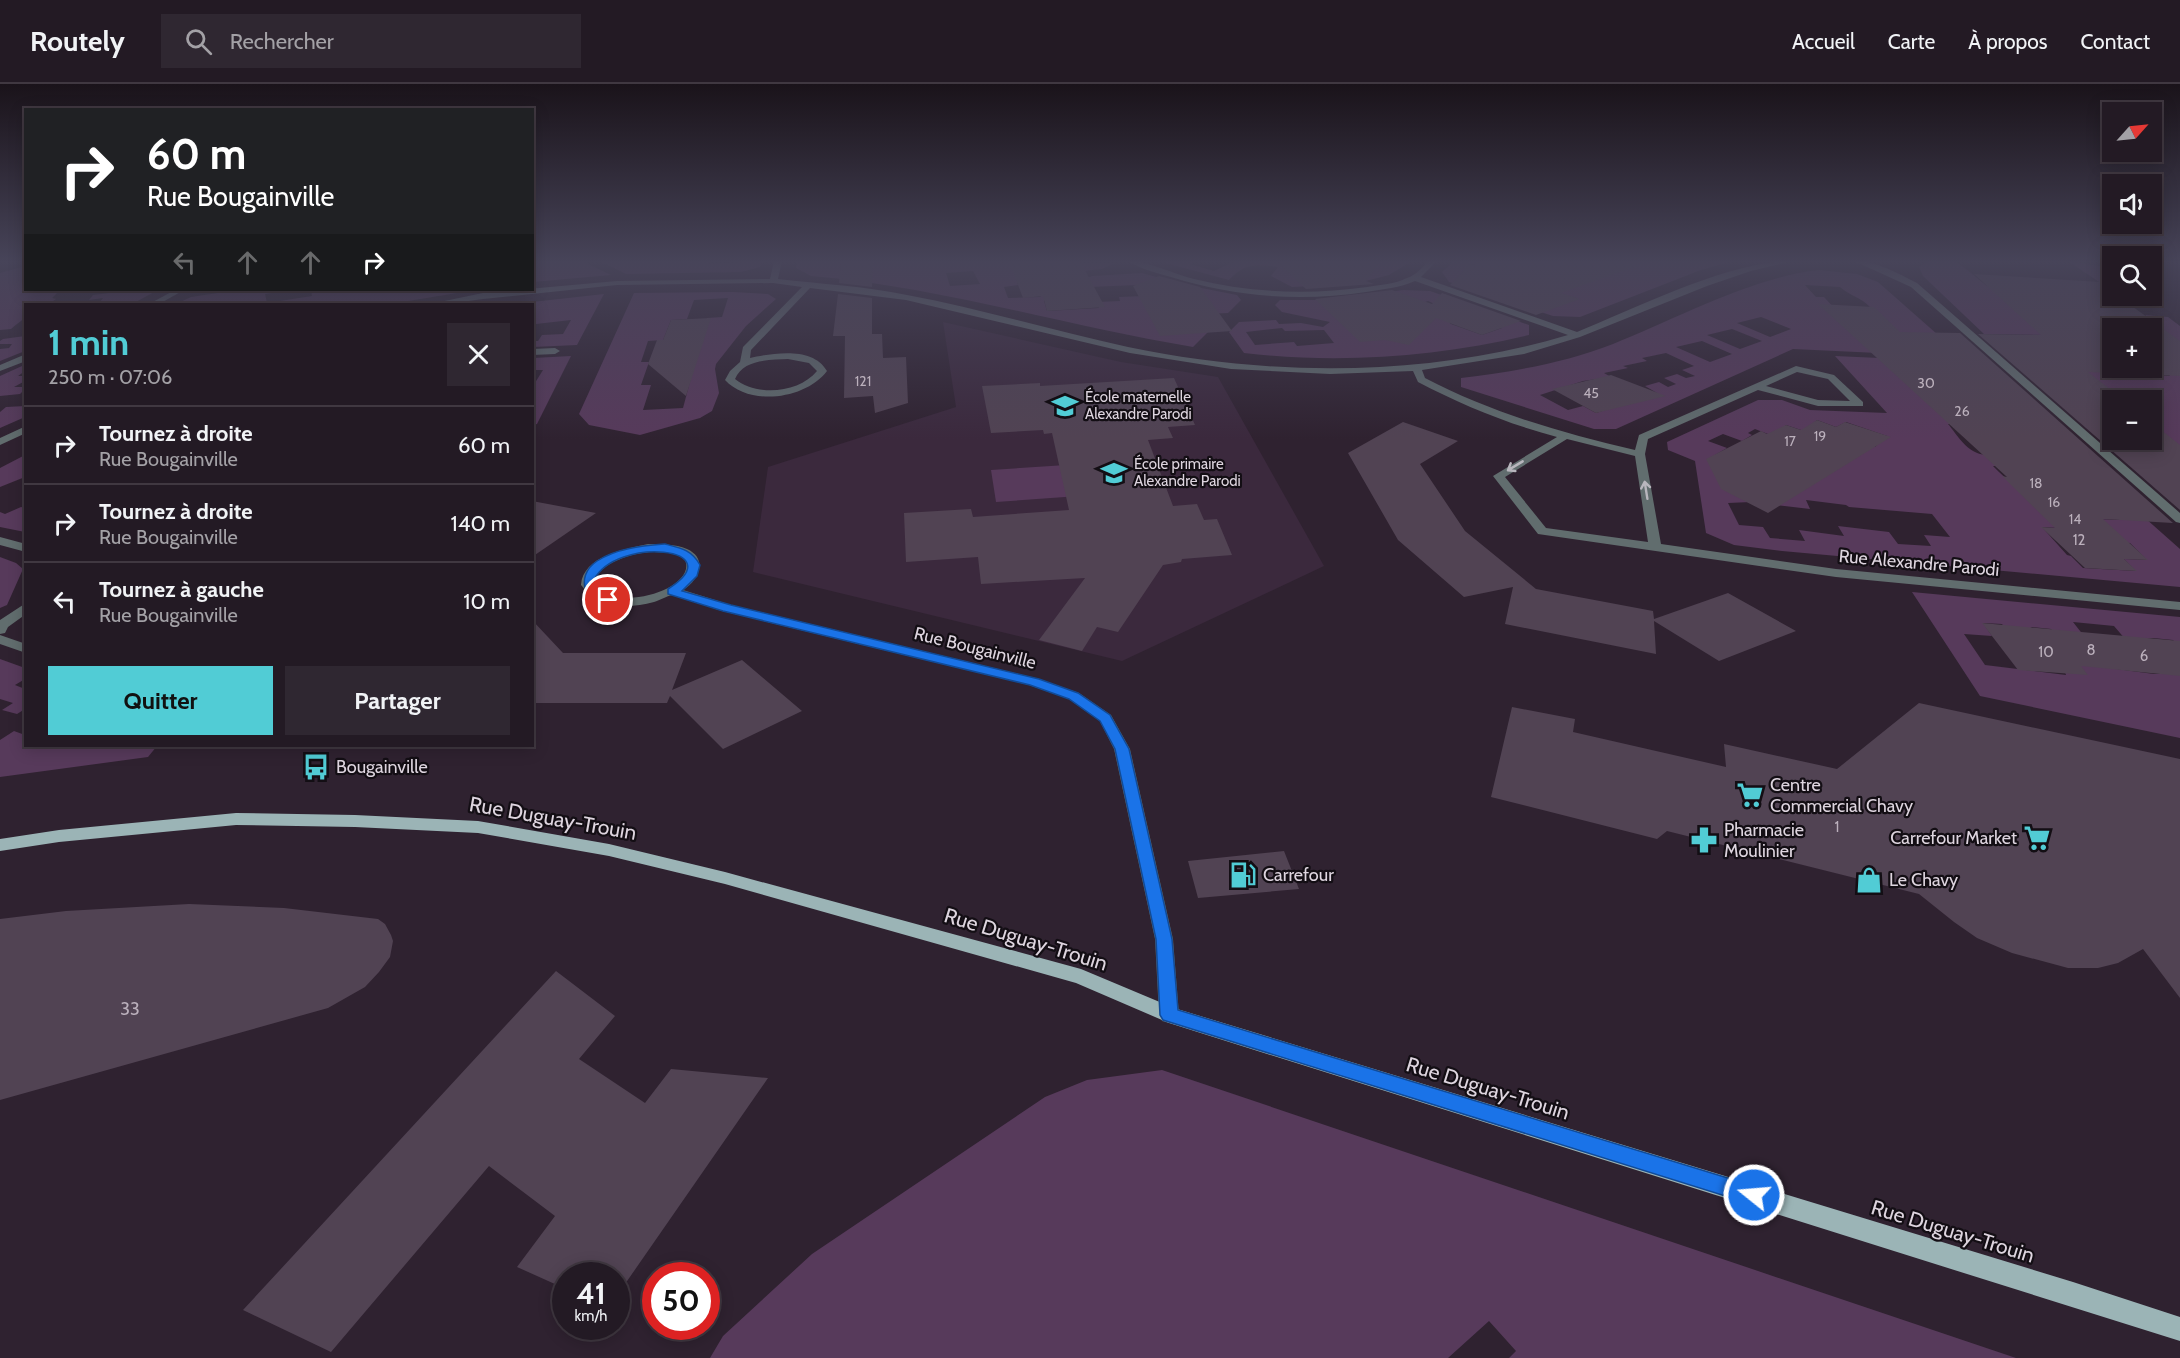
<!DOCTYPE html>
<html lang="fr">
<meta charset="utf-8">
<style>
body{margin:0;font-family:Cabin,sans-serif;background:#2f2731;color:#f1f3f6;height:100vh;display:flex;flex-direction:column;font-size:22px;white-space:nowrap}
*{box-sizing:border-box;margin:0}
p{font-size:20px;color:#a3a1a6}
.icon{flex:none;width:33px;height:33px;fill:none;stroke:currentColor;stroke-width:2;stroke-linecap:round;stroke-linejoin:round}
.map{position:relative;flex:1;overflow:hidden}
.sheet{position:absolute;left:24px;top:219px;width:510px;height:444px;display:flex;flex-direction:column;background:#231a24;border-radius:0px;box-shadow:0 3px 15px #0003,0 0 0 2px #403841}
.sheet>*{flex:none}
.top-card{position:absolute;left:24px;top:24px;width:510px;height:183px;border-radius:0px;box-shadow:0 3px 15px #0003,0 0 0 2px #403841;background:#202124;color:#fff;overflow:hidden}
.needle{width:39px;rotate:63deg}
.buttons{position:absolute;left:2102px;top:18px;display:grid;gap:12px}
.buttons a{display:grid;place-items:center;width:60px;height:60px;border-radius:0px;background:#231a24;box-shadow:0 3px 15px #0003,0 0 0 2px #403841;font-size:30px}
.speed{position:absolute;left:552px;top:1178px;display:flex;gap:12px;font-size:30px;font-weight:700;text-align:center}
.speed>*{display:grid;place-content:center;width:78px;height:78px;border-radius:50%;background:#231a24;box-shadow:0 3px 15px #0003,0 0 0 2px #403841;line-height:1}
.speed small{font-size:15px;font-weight:400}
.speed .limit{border:9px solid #d22;background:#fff;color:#111}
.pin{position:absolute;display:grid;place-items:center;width:51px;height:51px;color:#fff;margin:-26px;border:3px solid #fff;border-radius:50%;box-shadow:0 2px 6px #0007}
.me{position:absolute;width:66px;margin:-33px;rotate:287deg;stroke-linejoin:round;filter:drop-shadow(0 0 4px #0008)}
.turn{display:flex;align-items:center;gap:21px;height:126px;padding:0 24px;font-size:27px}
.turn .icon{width:78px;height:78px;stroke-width:2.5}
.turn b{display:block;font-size:42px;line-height:51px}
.lanes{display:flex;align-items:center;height:57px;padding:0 24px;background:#0003;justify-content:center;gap:30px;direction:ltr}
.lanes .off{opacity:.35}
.round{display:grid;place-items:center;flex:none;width:63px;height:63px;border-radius:0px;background:#2f2731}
.summary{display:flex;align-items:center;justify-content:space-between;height:102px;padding:0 24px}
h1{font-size:36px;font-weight:700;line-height:45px;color:#51ccd5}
.primary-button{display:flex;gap:12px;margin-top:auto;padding:12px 24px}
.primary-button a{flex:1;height:69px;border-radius:0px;background:#51ccd5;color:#111;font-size:24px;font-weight:700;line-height:69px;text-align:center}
.primary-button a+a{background:#2f2731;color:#f1f3f6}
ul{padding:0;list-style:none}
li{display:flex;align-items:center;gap:18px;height:78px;padding:0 24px;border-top:2px solid #403841}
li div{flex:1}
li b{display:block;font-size:22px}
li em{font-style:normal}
header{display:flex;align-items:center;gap:36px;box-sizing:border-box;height:84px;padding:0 30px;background:#231a24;border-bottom:2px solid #403841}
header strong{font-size:28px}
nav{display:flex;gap:33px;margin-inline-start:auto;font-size:21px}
.search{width:420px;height:54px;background:#2f2731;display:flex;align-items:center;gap:15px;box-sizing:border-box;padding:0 21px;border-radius:0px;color:#a3a1a6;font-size:22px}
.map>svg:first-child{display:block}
.built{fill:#3b293d}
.green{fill:#573a5b;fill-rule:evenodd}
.building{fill:#514353;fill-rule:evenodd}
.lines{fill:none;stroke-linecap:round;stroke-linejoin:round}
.minor{fill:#616d6e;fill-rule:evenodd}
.major{fill:#9bb4b6;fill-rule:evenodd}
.oneway{stroke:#b8b6bd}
.route{fill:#1a73e8;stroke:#114b97;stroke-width:1.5}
.labels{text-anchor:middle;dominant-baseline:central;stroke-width:4.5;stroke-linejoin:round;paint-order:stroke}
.far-number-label{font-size:14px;fill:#bbb0bc}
.far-poi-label{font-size:15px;fill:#ded5df;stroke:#130e14;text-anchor:start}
.number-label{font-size:15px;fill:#bbb0bc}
.street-label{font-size:18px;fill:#ded5df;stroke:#130e14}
.poi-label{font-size:18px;fill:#ded5df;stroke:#130e14;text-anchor:start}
.near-number-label{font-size:18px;fill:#bbb0bc}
.near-street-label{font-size:21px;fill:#ded5df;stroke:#130e14}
</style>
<header>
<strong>Routely</strong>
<div class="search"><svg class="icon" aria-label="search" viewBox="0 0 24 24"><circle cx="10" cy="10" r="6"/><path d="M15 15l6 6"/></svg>Rechercher</div>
<nav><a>Accueil</a><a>Carte</a><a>À propos</a><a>Contact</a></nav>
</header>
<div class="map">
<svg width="2180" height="1274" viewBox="0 0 2180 1274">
<rect width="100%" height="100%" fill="#2f2230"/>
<!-- built -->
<path class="built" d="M943 238 1121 278 1218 293 1324 482 1122 577 753 488 768 383 956 323Z"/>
<!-- green -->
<path class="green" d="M533 177H587L588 180 611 191 533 198Z
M600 177H710L709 180 761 177 760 183 741 188 626 190Z
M797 177H841L840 187 873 177 1115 179 1102 185 1016 194 1018 201 1004 203 1008 214 1040 213 1055 199 1044 217 1047 227 1099 224 1097 218 1120 217 1119 213 1168 211 1137 201 1089 203 1085 195 1092 192 1142 189 1181 200 1237 211 1241 216 1228 229 1206 230 1214 242 1193 263C1066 242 941 203 811 192L796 184ZM973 187 980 200 950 202 946 189Z
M1158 177H1196L1190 180 1214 187 1235 177H1412L1389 191 1354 200 1292 203 1271 192 1278 183C1255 180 1245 179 1229 196Z
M1454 177H1478L1474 181 1470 180 1461 190 1594 177H1733L1701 186 1580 233 1553 232 1449 198 1442 188Z
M1927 177H1956L1987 202 2076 208 2151 236 2145 231 2168 233 2180 242V376L2127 363 2119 356H2151V316H2124L2037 289 2124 284H2131L2140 290 2170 292 2151 244H2112V252L1984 250 1923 192 1919 183Z
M2068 177 2112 184V186H2104L2112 192V204H2108Z
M25 182 26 206H74L57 209 52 214 56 215C47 222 37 220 26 220L25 233C21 238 16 240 11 245L0 246V189Z
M1819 186 1857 190 1878 198 1963 273 1793 265 1616 345H1594L1461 303V294C1512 288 1564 279 1613 260 1675 235 1753 193 1819 186ZM1805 201 1840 203C1850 212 1861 213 1870 223L1836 226 1824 213H1816ZM1761 233 1791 245 1770 253 1737 239ZM1732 245 1762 257 1740 265 1707 251ZM1702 257 1732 270 1710 278 1676 263ZM1666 269 1694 282 1682 286 1695 292 1686 294 1677 290 1664 294 1676 300 1668 303 1659 298 1645 302 1657 309 1596 329 1583 322 1568 326 1540 311 1583 297 1611 293 1604 289 1628 284 1623 282 1647 277 1642 274Z
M120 206H158L132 220H78L100 218 103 214 89 216 93 211 118 208Z
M238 206H293L265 210 267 219 312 212 311 206H475L390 220H176L191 213Z
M1403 206 1430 207 1529 241V251C1437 273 1339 280 1244 269L1229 248 1239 238 1276 236 1279 240 1301 239 1323 243 1330 238 1282 228 1275 221 1280 216H1340ZM1428 217 1437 221 1502 244 1482 251 1451 240 1425 218ZM1282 244 1285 247 1324 246 1334 259 1297 262 1294 258 1255 261 1246 248Z
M733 208 768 210 776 215 746 242 716 280 715 285 719 309 712 327 700 334 640 351 589 341 579 330 634 209ZM728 214 722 233 707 234 683 324 643 326 651 301H641L649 278H641L648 257 663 256 671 236 687 235 694 216Z
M604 210 577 261 533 263V257H538L542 251 563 250 571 236 536 240V238H533L532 220H514Z
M25 252V267L0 277V265L9 264 12 260H0V257L3 255Z
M571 272 537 340 533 341V302L543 286H533V274Z
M1835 272 1969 278 2180 465V503L1782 467 1734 461 1706 449 1695 377 1668 366 1667 358 1758 316H1782L1810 326 1887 329ZM1817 336 1836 343 1846 338 1887 352 1875 363 1856 357 1715 371 1727 364 1708 357 1723 350 1742 357 1752 351 1748 349 1755 345 1773 352 1786 341 1804 347ZM1948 340 1990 342 2120 436 2098 435 2107 458 2130 459 2147 476 2124 475 2136 487 2083 484 2071 472 2067 471 2042 443 2059 444 1999 388 1993 382H1997L1986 371C1967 370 1956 349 1948 340ZM1806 416 1846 421 1849 423 1932 430 1950 453 1924 451 1931 462 1898 460 1889 448 1838 442 1844 452 1799 446 1805 457 1770 454 1763 443 1739 441 1728 419 1751 418 1810 425Z
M22 282H25V287L18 292H25V297L14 303H25V305L20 310 0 312V292Z
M25 322V333L0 344V328L6 323Z
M25 371V393L0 403V384Z
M1097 379 1107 410 996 418 991 386Z
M21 423 25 424V448L0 443V428L5 430Z
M0 473 16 479 23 485 7 521 0 524Z
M1912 508 2180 533V563L2173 556 2153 554 2126 556 2114 542 2073 538 2084 552 2055 549 2051 545 2032 543 2012 554 2002 540 1983 539 1992 552 1964 550 1985 581 2066 591 2065 588 2079 580 2154 590H2180V654L1980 612Z
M0 575 25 584V595L15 601 25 605V625L17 630 2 626 13 619 0 615Z
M14 647 25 651 26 662H157L148 673 0 693V656Z
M1162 986 2016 1274H1509L1516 1267 1489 1237 1448 1274H710L723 1252 812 1170 1045 1013 1087 996Z"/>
<!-- building -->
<path class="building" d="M841 177H873L872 203 839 199Z
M1009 177H1080L1105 223 1047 227 1043 212 1023 214Z
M1276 177H1381L1366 197 1374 200 1306 205Z
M1478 177H1635L1636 182 1561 209 1580 215 1536 231 1450 201 1470 180 1474 181Z
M1974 190 2100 198 2112 207V212H2118L2180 257V292L2088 288 2124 316H2112V356H2151V338L2180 361V426L1978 250 2041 251ZM2112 244H2151V284H2112Z
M1159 192 1200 203 1232 247 1160 252 1133 202Z
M1392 206 1432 220 1442 209 1521 237 1482 251 1436 234 1409 261 1385 256 1360 258 1315 215Z
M838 210 872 214V250H882L883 274 906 273 908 319 875 329 873 312 844 314 845 252H833Z
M1818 220 1874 223 1900 248 1960 249 2173 439 2103 435 2148 476 2124 475 2137 487 2085 484 2041 443 2055 444 2002 392 2007 393Z
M711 234 686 312 648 280 657 256H663L671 236Z
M1611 291 1666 312 1596 329 1552 305Z
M1174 294 1195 341 1168 343 1173 354 1148 356 1173 422 1197 420 1204 436 1217 435 1232 471 1182 475 1181 478 1163 481 1118 548 1097 543 1082 567 1039 556 1085 494 981 500 978 473 906 478 904 429 971 425 973 433 1069 426 1052 349 1044 350 1043 346 991 349 982 302 1040 299V302Z
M1817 336 1836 343 1845 338 1891 353 1768 429 1721 405 1706 375 1761 347 1767 350 1786 341 1801 346Z
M1403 338 1458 357 1420 380 1465 447 1536 505 1653 527 1654 535 1728 509 1796 547 1719 577 1654 537 1656 570 1505 540 1513 503 1464 513 1398 456 1348 369Z
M532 417 596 429 532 473Z
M532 536 563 569H686L672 606 742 576 802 627 723 665 670 612 667 619H532Z
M1982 539 2180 557V592L2081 582 2088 591 2018 586Z
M1919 619 2180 675V914L2143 865 2118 879 2098 884H2068L2012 869 1977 854 1954 838 1919 810 1667 747 1657 755 1491 713 1512 623 1575 635 1573 648 1726 683 1724 660 1837 685Z
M1284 767 1299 805 1198 814 1188 777Z
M189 820 284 824 378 835 385 840 391 851 393 857 390 873 379 888 365 903 328 924 0 1016V835L66 827Z
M556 887 615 932 579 975 645 1019 671 985 768 994 616 1213V1191H566V1205L517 1183 555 1132 489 1082 331 1268 243 1226Z"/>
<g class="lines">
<!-- minor -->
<path class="minor" d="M774 177H782L778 195C820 200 865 202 907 211 982 225 1054 247 1128 263 1272 293 1427 293 1568 251L1415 197C1400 204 1383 205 1366 208 1300 218 1235 213 1171 193 1157 189 1140 185 1128 177 1150 177 1172 190 1194 195 1251 209 1309 211 1367 203 1380 201 1395 200 1407 194 1416 191 1422 184 1428 177H1437L1421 193 1577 248C1636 224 1729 177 1792 177L1751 187 1707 202 1580 253 1524 270 1422 286 1425 294C1492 329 1562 349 1635 366L1639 351 1796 282 1834 291 1863 318V322H1818L1758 306 1648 355 1645 370 1661 460 1836 485 2180 518V526L1836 493 1538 450 1493 392 1557 353C1508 340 1462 321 1418 298L1413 287 1330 290 1231 285 1130 269 906 216 810 204 751 266 750 274C773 269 813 262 827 287 806 315 750 323 725 296L730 287 740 278 743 263 802 203 773 199 617 201 483 215 446 220H430L483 209 617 197 770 195ZM788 275 809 279 817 287C799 309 757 313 735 295 743 275 770 276 788 275ZM1797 288 1828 295 1850 317 1818 316 1766 302ZM1567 355 1635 372 1648 458 1546 444 1505 393Z
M1854 177C1877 177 1897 189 1917 199L2180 429V439L2176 438 1911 203Z
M175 206H184L159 220H149Z
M532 265 555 264 560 267 555 270 532 271Z
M26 270V277L0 287V281Z
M26 342V349L0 361V354Z
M0 453 26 460V468L0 461Z
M648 460C661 460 675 460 687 465 709 475 698 497 683 506L731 521 1039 595 1079 609 1111 631 1130 665 1173 855 1179 931 1176 937 1169 939 1162 937 1159 931 1155 855 1114 665 1100 637 1069 615 1029 601 722 527C712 524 680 511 672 511 667 512 660 516 654 518 627 525 599 525 581 501 583 472 625 465 648 460ZM654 468 674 469 684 474C701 503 618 531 594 500L595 493C607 477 634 468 654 468Z
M26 519V530L8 543 5 549 0 550V536Z
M0 551 26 560V569L0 560Z"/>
<!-- major -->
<path class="major" d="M236 729 355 731 478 737 609 760 725 788 1081 885 1174 924 2073 1198 2180 1233V1257L1169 939 1076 899 725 800 609 772 478 749 355 743 236 741 59 758 0 767V755L59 746Z"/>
</g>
<!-- one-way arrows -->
<defs><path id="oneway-shaft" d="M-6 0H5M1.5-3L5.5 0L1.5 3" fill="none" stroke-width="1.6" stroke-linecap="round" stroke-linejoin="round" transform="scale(1.5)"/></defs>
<g class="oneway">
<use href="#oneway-shaft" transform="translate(1515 382) rotate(149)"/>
<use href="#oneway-shaft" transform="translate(1646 406) rotate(-99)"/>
</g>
<!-- sky -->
<linearGradient id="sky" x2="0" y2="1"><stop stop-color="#1a131a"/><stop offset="0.5" stop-color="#474459"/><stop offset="1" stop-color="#474459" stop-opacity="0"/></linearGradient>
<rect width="2180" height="355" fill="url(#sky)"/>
<!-- route -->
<path class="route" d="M665 460C681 464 692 466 700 481L697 492 682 507 731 521 1039 595 1078 609 1110 631 1129 665 1172 855 1178 926 1754 1102 1761 1104 1764 1111 1761 1118 1754 1121 1163 936 1160 931 1156 855 1115 665 1100 637 1069 615 1030 601 723 527 668 510V505C734 463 615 452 594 496 596 507 602 509 612 513V518C586 524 573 493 597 477 617 464 642 462 665 460Z"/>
<!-- icons -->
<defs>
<g id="school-bare" transform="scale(2.07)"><path d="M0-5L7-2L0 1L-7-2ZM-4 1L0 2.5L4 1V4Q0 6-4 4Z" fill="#51ccd5" stroke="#130e14" stroke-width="2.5" paint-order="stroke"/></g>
<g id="bus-bare" transform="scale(2.07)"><path d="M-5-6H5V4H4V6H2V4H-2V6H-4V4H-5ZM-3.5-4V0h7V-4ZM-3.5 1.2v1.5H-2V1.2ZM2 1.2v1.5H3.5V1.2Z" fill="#51ccd5" stroke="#130e14" stroke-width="2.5" paint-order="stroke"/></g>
<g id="supermarket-bare" transform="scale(2.07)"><path d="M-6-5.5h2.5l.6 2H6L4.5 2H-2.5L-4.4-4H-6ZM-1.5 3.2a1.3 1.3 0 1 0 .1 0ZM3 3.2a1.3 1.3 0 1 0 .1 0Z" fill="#51ccd5" stroke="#130e14" stroke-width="2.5" paint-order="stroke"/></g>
<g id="pharmacy-bare" transform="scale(2.07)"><path d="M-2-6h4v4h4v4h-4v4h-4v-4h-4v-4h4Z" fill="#51ccd5" stroke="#130e14" stroke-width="2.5" paint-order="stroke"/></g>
<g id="fuel-bare" transform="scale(2.07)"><path d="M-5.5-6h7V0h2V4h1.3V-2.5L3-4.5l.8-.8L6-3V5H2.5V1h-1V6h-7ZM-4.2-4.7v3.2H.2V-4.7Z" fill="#51ccd5" stroke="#130e14" stroke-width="2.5" paint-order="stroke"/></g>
<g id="shop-bare" transform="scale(2.07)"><path d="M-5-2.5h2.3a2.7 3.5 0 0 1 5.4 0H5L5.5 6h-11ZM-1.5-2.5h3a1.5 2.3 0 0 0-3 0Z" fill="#51ccd5" stroke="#130e14" stroke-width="2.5" paint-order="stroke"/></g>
</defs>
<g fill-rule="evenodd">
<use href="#school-bare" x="1065" y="322"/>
<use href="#school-bare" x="1114" y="389"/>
<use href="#bus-bare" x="316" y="683"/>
<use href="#supermarket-bare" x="1750" y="711"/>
<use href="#supermarket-bare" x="2037" y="754"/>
<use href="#pharmacy-bare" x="1704" y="756"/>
<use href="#fuel-bare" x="1243" y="791"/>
<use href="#shop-bare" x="1869" y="796"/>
</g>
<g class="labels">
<!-- far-number labels -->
<g class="far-number-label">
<text x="863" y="297">121</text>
<text x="1926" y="299">30</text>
<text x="1591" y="309">45</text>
<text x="1962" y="327">26</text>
<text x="1820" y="352">19</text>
<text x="1790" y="357">17</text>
<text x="2036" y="399">18</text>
<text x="2054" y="418">16</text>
<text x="2075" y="435">14</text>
</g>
<!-- far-poi labels -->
<g class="far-poi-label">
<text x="1085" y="313">École maternelle<tspan x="1085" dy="17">Alexandre Parodi</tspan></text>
<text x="1134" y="380">École primaire<tspan x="1134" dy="17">Alexandre Parodi</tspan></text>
</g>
<!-- number labels -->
<g class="number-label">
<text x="2079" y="456">12</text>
<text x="2091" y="566">8</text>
<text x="2046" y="568">10</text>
<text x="2144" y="572">6</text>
<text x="1837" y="743">1</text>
</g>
<!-- street labels -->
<g class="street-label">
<text transform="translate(1919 479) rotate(5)">Rue Alexandre Parodi</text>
<text transform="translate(975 564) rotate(14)">Rue Bougainville</text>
</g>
<!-- poi labels -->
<g class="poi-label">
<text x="336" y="683">Bougainville</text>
<text x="1770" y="701">Centre<tspan x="1770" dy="21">Commercial Chavy</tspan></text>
<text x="1724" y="746">Pharmacie<tspan x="1724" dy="21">Moulinier</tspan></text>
<text x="2017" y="754" text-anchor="end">Carrefour Market</text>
<text x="1263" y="791">Carrefour</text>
<text x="1889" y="796">Le Chavy</text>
</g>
<!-- near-number labels -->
<g class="near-number-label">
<text x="130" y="925">33</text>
</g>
<!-- near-street labels -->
<g class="near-street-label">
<text transform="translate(553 734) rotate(10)">Rue Duguay-Trouin</text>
<text transform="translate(1026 855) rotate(17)">Rue Duguay-Trouin</text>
<text transform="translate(1488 1004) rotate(17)">Rue Duguay-Trouin</text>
<text transform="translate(1953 1147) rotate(17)">Rue Duguay-Trouin</text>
</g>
</g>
</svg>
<div class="buttons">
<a><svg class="needle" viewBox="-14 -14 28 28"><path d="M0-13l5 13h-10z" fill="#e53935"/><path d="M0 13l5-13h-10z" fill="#a3a1a6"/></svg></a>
<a><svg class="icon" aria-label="sound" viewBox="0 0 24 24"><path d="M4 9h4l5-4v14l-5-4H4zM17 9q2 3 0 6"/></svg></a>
<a><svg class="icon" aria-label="search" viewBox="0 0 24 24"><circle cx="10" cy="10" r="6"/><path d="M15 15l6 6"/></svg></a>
<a>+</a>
<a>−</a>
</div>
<div class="speed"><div>41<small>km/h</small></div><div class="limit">50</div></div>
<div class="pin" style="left:608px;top:516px;background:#d93025"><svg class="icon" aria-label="arrive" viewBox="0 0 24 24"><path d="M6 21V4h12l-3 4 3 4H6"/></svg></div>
<svg class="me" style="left:1754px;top:1111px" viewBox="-20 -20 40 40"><circle r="17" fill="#1a73e8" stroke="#fff" stroke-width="3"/><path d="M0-11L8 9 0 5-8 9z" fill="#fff"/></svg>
<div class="top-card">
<div class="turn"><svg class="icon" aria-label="right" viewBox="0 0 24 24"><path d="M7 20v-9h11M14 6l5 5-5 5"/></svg><div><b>60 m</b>Rue Bougainville</div></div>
<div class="lanes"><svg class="icon off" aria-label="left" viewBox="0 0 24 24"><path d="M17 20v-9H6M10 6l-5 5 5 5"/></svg><svg class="icon off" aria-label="ahead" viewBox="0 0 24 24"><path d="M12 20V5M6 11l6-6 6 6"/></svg><svg class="icon off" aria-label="ahead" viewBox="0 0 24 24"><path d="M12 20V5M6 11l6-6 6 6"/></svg><svg class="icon" aria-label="right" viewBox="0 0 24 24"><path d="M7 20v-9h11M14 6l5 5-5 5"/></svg></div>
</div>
<section class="sheet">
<div class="summary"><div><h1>1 min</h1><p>250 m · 07:06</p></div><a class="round"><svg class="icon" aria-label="close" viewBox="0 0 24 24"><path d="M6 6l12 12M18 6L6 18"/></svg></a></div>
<ul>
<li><svg class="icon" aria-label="right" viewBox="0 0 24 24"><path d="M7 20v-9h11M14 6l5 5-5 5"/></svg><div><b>Tournez à droite</b><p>Rue Bougainville</p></div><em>60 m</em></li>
<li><svg class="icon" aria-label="right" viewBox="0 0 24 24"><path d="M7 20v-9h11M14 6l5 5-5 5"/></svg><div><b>Tournez à droite</b><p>Rue Bougainville</p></div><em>140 m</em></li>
<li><svg class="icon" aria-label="left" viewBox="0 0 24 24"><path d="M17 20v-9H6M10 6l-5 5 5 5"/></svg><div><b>Tournez à gauche</b><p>Rue Bougainville</p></div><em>10 m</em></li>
</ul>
<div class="primary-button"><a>Quitter</a><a>Partager</a></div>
</section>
</div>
